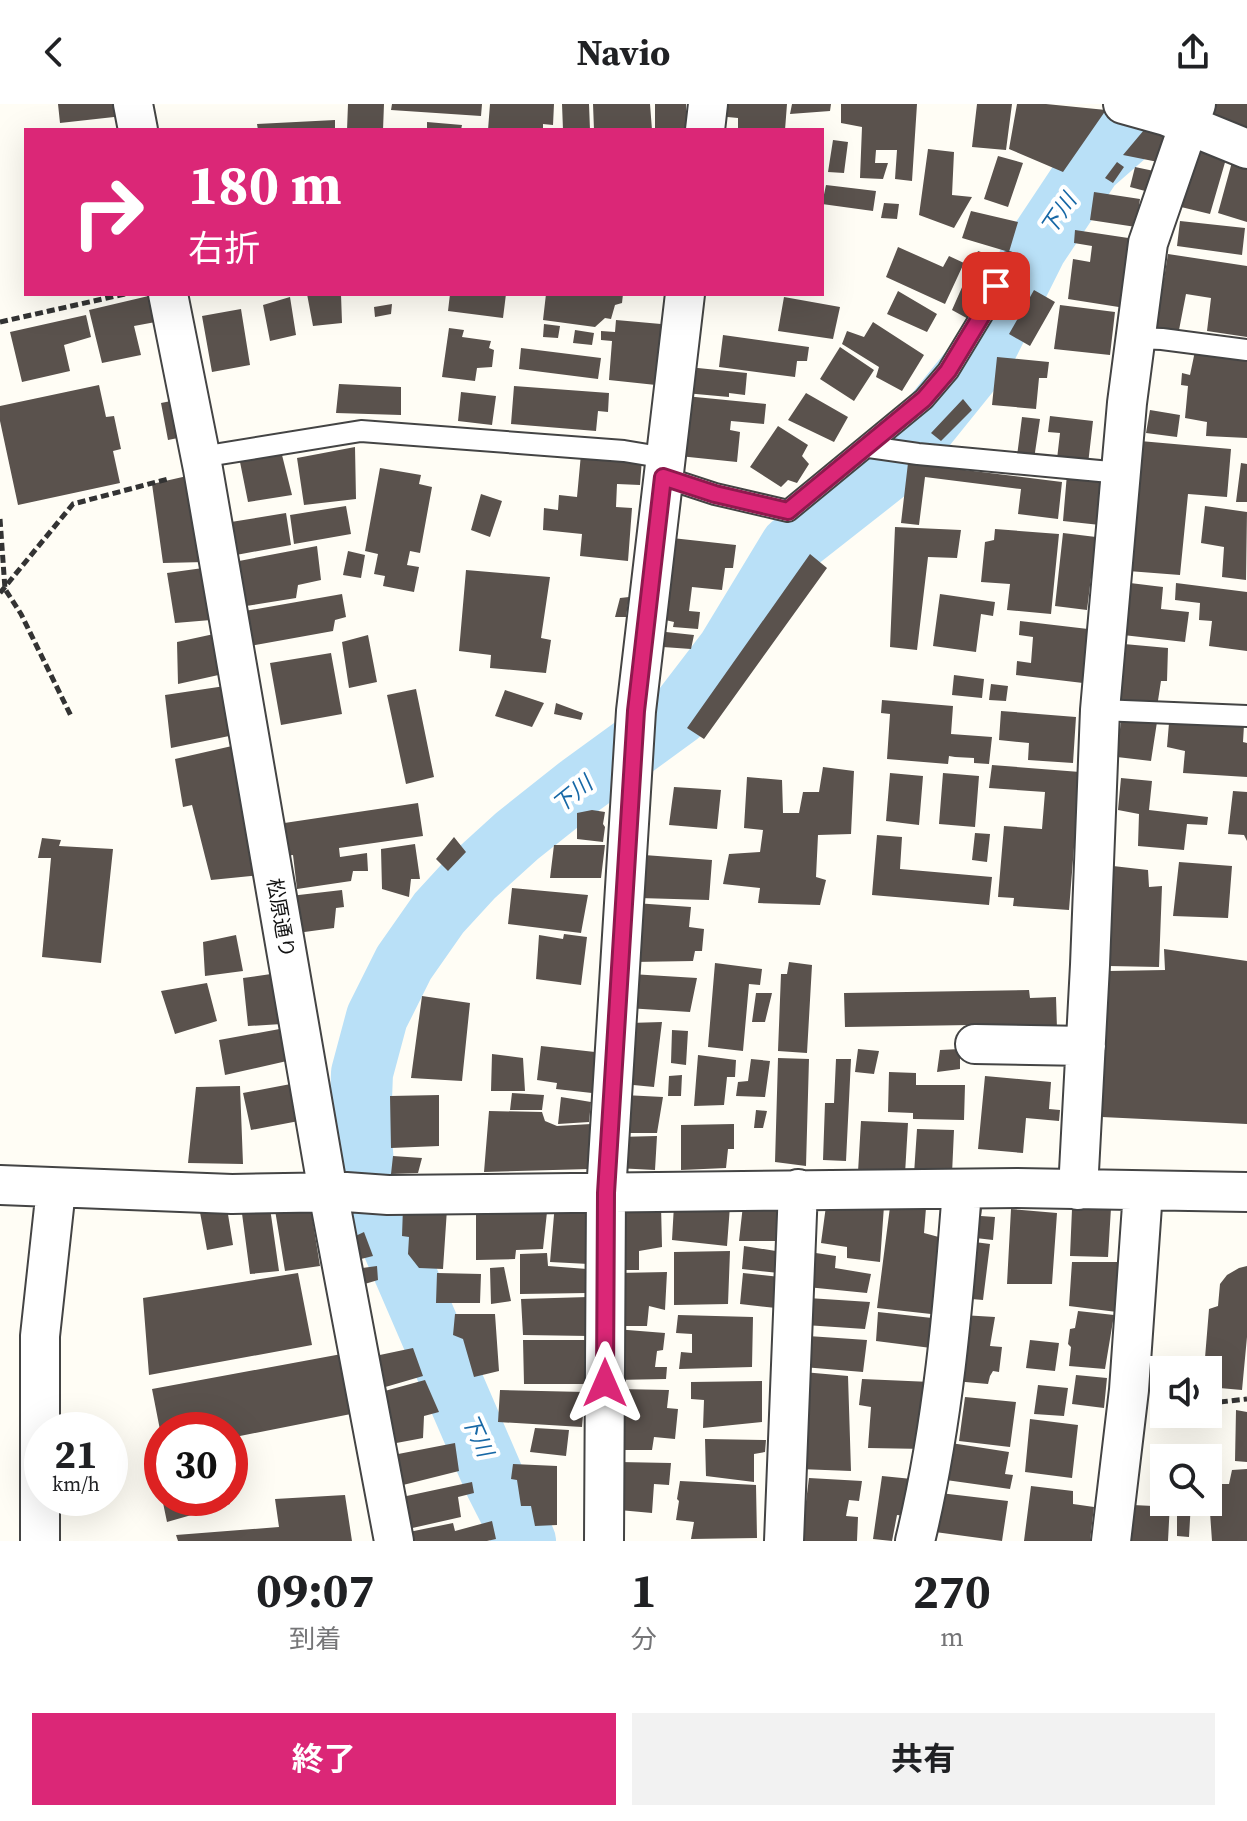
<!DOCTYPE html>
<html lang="ja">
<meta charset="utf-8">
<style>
body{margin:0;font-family:"Source Serif 4","Noto Sans JP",serif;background:#f2f2f2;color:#202124;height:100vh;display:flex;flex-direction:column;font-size:30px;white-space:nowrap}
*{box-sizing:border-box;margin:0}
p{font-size:26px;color:#757577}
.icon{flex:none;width:44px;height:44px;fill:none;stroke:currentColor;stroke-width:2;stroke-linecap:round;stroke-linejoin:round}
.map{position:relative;height:1437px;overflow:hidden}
.side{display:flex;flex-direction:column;background:#fff;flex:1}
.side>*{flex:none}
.banner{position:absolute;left:24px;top:24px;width:800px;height:168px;border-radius:0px;box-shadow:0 8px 32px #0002;background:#db2777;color:#fff;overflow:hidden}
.buttons{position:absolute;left:1150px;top:1252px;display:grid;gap:16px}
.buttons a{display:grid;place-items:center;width:72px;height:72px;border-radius:0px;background:#fff;box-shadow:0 8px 32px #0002;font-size:40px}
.speed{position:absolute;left:24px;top:1308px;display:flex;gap:16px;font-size:40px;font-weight:700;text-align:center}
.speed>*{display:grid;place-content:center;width:104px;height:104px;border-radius:50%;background:#fff;box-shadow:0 8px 32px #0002;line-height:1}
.speed small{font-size:20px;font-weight:400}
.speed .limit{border:12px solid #d22;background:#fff;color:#111}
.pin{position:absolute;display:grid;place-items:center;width:68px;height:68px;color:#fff;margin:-34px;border-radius:16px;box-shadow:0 4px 12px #0006}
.me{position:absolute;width:88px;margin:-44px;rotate:0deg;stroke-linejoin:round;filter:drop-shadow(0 0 6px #0008)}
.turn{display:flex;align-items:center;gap:28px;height:168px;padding:0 32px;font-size:36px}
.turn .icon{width:104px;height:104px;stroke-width:2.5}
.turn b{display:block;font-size:56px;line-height:68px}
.eta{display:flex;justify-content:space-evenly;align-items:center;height:136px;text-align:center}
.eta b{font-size:48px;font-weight:700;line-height:56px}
.cta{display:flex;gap:16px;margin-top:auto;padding:16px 32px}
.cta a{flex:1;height:92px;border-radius:0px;background:#db2777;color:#fff;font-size:32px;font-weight:700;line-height:92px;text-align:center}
.cta a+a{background:#f2f2f2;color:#202124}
header{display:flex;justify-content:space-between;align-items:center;height:104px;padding:0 32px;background:#fff;font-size:36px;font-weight:700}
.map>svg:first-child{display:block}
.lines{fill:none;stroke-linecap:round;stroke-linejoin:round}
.river{stroke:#b9e0f7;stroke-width:62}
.building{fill:#5a524d}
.lane-casing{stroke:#444;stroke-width:24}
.street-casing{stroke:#444;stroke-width:42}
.path{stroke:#333;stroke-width:5;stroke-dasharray:8 4;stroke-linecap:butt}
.lane{stroke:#fff;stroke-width:20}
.street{stroke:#fff;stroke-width:38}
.route-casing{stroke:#8e194d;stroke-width:20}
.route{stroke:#db2777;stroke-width:14}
.labels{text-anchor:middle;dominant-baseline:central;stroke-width:8;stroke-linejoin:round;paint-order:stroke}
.street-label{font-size:20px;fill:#111;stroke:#fff}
.water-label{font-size:22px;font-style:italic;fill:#1768a6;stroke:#fff}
</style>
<header><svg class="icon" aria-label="back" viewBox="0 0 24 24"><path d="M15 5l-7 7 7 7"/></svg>Navio<svg class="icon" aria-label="share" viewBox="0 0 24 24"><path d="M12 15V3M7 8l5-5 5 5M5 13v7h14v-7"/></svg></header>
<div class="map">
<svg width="1247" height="1437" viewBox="0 0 1247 1437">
<rect width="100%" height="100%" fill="#fffdf5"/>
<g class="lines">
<!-- river -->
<path class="river" d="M525 1437 496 1380 364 1074 360 1021 362 969 377 913 404 859 439 809 473 772 517 732 580 682 679 610 728 546 791 442 894 361 982 252 1036 144 1091 61 1131 26 1141 0"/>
</g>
<!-- building -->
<path class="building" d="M58 0H122L123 12 60 19Z
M348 0H384L383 26H347Z
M392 0H482L481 12 391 6Z
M490 0H554L553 21 543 20V26H488Z
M562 0H589L590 26H563Z
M593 0H650L652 26H594Z
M655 0H686L687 26H655Z
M718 0H787L785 26H738V14L717 12Z
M792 0H831L830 7 790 10Z
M841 0H917L912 77 895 75 897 46H876L875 59H888L883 75 860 74 862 23 841 19Z
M977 0H1012L1006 46 972 43Z
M1017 0H1046L1106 6 1063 68 1009 45Z
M1212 0H1247V31L1206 14Z
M335 16V26H258L257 20Z
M427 18 462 21 461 26H427Z
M1144 26 1168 32 1158 58 1123 51Z
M833 36 848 38 844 69 828 68Z
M1197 43 1226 55 1210 110 1181 103Z
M928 45 954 48 952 91 972 93 954 124 919 111Z
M998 52 1023 59 1008 103 984 95Z
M1117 58 1124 63 1113 79 1105 74Z
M1232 58 1247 65V118L1218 109Z
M1135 63 1154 67 1149 88 1130 83Z
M826 81 876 87 873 107 822 100Z
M1094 88 1140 95 1136 123 1090 116Z
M884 99 899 100 897 115 881 114Z
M971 107 1018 118 1009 148 962 134Z
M1180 117 1245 124 1242 151 1177 142Z
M1075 126 1135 135 1125 204 1068 195 1073 155 1090 158 1092 142 1074 139Z
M898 143 943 163 949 152 964 159 945 200 886 173Z
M978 147 998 154 972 217 952 206Z
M1168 150 1247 162V233L1207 227 1211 194 1186 190 1179 226 1156 223Z
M1034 186 1055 198 1030 242 1009 230Z
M898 187 937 210 927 228 887 210Z
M157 190 161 217 134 222 141 251 102 259 89 206Z
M307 190H341L342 219 313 222Z
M450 190H506L503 214 448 207Z
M546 190H623L622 199 615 201 611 215 605 214 595 223 543 216Z
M290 193 296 231 270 237 263 201Z
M784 193 840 203 833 235 778 227Z
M392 200 391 210 375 213 374 203Z
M1060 201 1115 208 1110 251 1054 245Z
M241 205 250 261 212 268 202 212Z
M86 211 91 233 64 241 70 267 22 278 10 228Z
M616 216 661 220 656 281 609 276 612 237 601 236V227L615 228Z
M873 218 924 251 902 287 876 273 879 263 842 240 847 227 864 233Z
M544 220 560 222 558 234 543 233Z
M449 224 464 226 462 233 491 237 489 244 494 246 492 263 477 264 475 277 442 273Z
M575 226 594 229 592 241 573 239Z
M723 231 809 243 807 257H797L795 273 719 263Z
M840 243 874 266 854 297 820 275Z
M521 244 601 254 598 275 519 265Z
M1195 247 1247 253V334L1206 332 1207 318 1185 314 1188 282 1181 281 1182 269 1190 271Z
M997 253 1049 258 1047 274H1039L1036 305 992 301Z
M688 263 747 269 745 291 729 289V293L685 289Z
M339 280 401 283V311L336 309Z
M99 281 106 313 114 312 121 345 113 347 120 379 18 401 0 317V302Z
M514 282 609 289 608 308 598 307 596 327 511 320Z
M461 288 496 292 492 321 458 317Z
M806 289 848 313 834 338 788 316Z
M685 292 766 300 764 320 731 317 730 326 740 328 737 358 679 352Z
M963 295 972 306 941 337 931 329Z
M171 297 178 334 168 336 161 299Z
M1150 306 1180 311 1177 333 1146 329Z
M1050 312 1093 317 1088 360 1057 355 1060 329 1048 328Z
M1022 313 1040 315 1034 355 1017 352Z
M778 322 808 341 802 352 809 360 797 379 788 376 781 383 750 363Z
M1140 337 1231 345 1227 393 1188 390 1180 471 1128 467Z
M355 343 356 395 304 401 297 354Z
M281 347 292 391 248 398 239 353Z
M581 350 642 355 640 381 617 380 616 403 632 404 628 457 580 452 582 430 543 426 544 404 558 406 559 391 577 393Z
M908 359 1062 378 1058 415 1018 410 1021 385 925 373 919 421 901 419Z
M1241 359 1247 360V398H1236Z
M380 364 421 371 419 380 432 383 420 449 410 447 407 461 419 463 414 488 383 482 385 472 374 470 378 450 365 447Z
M1067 370 1104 374 1100 421 1063 417Z
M187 372 205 458 163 459 152 380Z
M481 390 502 397 490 433 471 426Z
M346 402 351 430 294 440 290 411Z
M1205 402 1247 408 1246 476 1222 473 1224 443 1201 439Z
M286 409 291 441 236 451 231 418Z
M895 423 961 426 957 454 928 453 917 546 890 543Z
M995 425 1059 430 1051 510 1007 506 1010 480 981 478 985 438 994 436Z
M1063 429 1096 433 1087 506 1055 502Z
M672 434 736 441 733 464H725L722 486 692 483 689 507 700 508 698 525 673 523 674 518 661 515Z
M317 442 321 476 298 481 296 494 246 502 239 457Z
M348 447 365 451 361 474 343 471Z
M810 450 827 464 704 635 687 624Z
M203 464 211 516 175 519 167 469Z
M466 466 550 473 541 534 551 536 546 569 490 564 491 551 459 547Z
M1130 479 1163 483 1161 505 1189 508 1185 538 1123 531Z
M1176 479 1247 488V547L1209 542 1212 517 1199 516 1200 499 1175 496Z
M342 490 346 513 335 516 333 527 250 542 245 507Z
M940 490 995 498 993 512 981 510 976 548 933 542Z
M629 493 626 513H615L620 494Z
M1020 517 1088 525 1083 579 1016 571 1017 557 1031 559 1033 533 1019 531Z
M666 528 694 531 691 545 663 543Z
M214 530 223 570 178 580 177 538Z
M368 531 377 578 349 584 342 538Z
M1124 540 1168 544 1167 577H1161L1157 603 1118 602Z
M331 549 342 610 281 621 270 559Z
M954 571 984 575 982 594 952 591Z
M991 580 1008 582 1006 597 989 596Z
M225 582 234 631 171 644 165 591Z
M416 585 434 673 406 680 387 591Z
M505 586 544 599 532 623 495 612Z
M882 596 953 602 951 630 992 633 989 660 974 659V654L955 653 949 652 948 660 887 655 890 610 881 609Z
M556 599 583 609 581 616 554 610Z
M1001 607 1076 613 1073 659 1028 656 1029 639 999 636Z
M1121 616 1157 618 1151 657 1117 653Z
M1169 619 1244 621 1243 638 1247 639V673L1183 669 1185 647 1167 643Z
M232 642 262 771 211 776 192 701 183 703 175 655Z
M992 661 1080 668 1069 806 1013 802 1014 794 998 793 1004 722 1042 725 1045 688 989 684Z
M823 663 854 667 851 730 818 731 816 773 826 776 820 801 758 799 760 784 723 780 729 750 760 748 763 726 744 724 747 673 782 676 783 709H799L803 688H819Z
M890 669 923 672 919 721 886 717Z
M943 669 979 672 975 723 939 720Z
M1121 674 1152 677 1149 706 1208 713 1207 721 1187 720 1184 746 1138 742 1139 710 1118 706Z
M674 683 721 686 717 725 669 721Z
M1233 687 1247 688V737L1244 731 1228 730Z
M418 699 423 732 339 744 340 753 367 749 368 767H353L351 777 297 785 293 751 275 753 271 721Z
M592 706 605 708 603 720 605 723 603 738 577 735V709Z
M975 729 990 730 987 758 972 756Z
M877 731 902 733 900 765 992 773 989 801 872 791Z
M454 733 466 748 448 767 436 755Z
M42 734 61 736 59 742 113 745 101 859 42 853 51 754H38Z
M415 740 420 775H411L409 793 382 785 381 745Z
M554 741H605L601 774H550Z
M644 751 712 756 709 796 639 794Z
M1179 758 1232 762 1228 814 1173 812Z
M1113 762 1148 766 1149 783 1162 782 1159 863 1109 862Z
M512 784 588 791 581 829 508 820Z
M342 786 344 803 336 804 334 824 297 829 290 792Z
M635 799 691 803 689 823 704 825 702 847H695L693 857 633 858Z
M564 830 587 833 581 881 536 875 539 831 563 835Z
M236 831 243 867 205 872 203 838Z
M1164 845 1247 857V1020L1102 1013 1109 867 1165 866Z
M789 858 812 861 807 949 778 947 781 870H787Z
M715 859 762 865 760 881 749 880 743 947 708 943Z
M271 870 282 920 248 922 243 874Z
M631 870 697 874 690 908 627 904Z
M207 879 217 917 175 930 161 887Z
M1029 886 1030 894 1056 893 1057 925 1028 926V920L845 923 844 889Z
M756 889H772L765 918H752Z
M422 892 470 899 462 977 411 974Z
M662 918 654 983 623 980 629 919Z
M285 924 287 957 225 971 219 936Z
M672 926 688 927 686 961 671 959Z
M541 942 595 948 592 989 556 985 557 979 537 976Z
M858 945 879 947 874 970 855 968Z
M960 945V965L937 968 940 946Z
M492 950 523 954 525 987H491Z
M698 951 736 956 735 973H727L724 1001 694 1002Z
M778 954 809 955 806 1062 775 1058Z
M751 955 770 957 765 993 736 992 738 978 748 977Z
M836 955H851L846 1057 823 1056 825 999H834Z
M889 968 916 969V981H965L964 1016 913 1015V1009L888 1008Z
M682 971 681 992H668L669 972Z
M985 972 1051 978 1049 1005 1060 1006 1059 1017 1026 1014 1023 1049 978 1045Z
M296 979 304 1016 251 1026 243 989Z
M240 982 243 1060 188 1059 196 983Z
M512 989 544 991 542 1006H510Z
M439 991V1042L391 1044 390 992Z
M624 991 663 993 657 1029H621Z
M561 993 591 998 589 1018 558 1020Z
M756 1006 767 1007 763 1024H754Z
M489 1007 542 1008 545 1017 557 1022 591 1020 589 1065 484 1068Z
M861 1017 908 1019 905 1070 858 1068Z
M734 1020V1045H728L726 1064 681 1066V1021Z
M917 1025 954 1026 952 1070H914Z
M657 1032 655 1066 616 1064 618 1033Z
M393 1052 422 1054 418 1069 391 1070Z
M269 1097 279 1167 250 1170 241 1102Z
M589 1097V1160L550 1158 555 1099Z
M226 1098 233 1141 207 1146 199 1103Z
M615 1098 661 1101 662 1143 639 1147V1166H617Z
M310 1100 320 1162 285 1167 275 1106Z
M674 1101 730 1102 727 1142 672 1136Z
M743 1101 786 1103 782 1137H739Z
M972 1101 982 1104 981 1112 995 1113 993 1136 967 1133Z
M826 1102H884L880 1158 847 1154V1143L821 1139Z
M403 1103 447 1105 443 1165 419 1164 408 1150 409 1133 402 1132Z
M890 1103 926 1104 924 1129 946 1135 940 1211 877 1204Z
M1111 1104 1108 1153 1070 1152 1072 1105Z
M1011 1105 1057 1109 1052 1180H1007Z
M547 1108 543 1145 516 1146 515 1155 476 1156V1109Z
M364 1128 373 1152 353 1157 349 1135Z
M967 1137 990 1140 983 1196 960 1194Z
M744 1142 782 1148 779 1169 742 1165Z
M730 1147 728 1200 674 1201V1148Z
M809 1148 836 1152 835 1164 871 1170 867 1189 807 1183Z
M547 1149 548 1162 587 1165V1189L520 1190V1150Z
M1072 1158H1123L1117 1208 1069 1202Z
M377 1162 378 1176 358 1182 355 1165Z
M1247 1162V1233L1242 1286 1208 1283V1266H1204L1209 1205 1218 1202 1220 1180 1227 1171 1239 1164Z
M504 1163 511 1197 491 1200 490 1164Z
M667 1168 665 1206 649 1202 647 1222H615L617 1169Z
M298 1169 312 1241 149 1271 143 1194Z
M437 1169 481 1170 480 1199H436Z
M743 1169 780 1173 776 1204 740 1200Z
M588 1193 590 1232 523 1231 521 1195Z
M808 1194 870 1198 865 1225 805 1221Z
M1078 1207 1114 1211 1105 1265 1069 1262 1071 1243 1068 1240 1070 1225 1075 1224Z
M878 1208 941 1215 939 1245 876 1237Z
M455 1210H495L499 1267 474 1273 463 1235 453 1231Z
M678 1211 753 1213 752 1263 679 1265 681 1248 692 1249V1230L676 1229Z
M962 1211 995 1213 990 1242 1002 1243 999 1268 993 1267 990 1272 988 1280 954 1277Z
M615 1225 665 1229 663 1246 657 1247 655 1263H667L666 1275 615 1276Z
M808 1232 867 1236 863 1268 803 1263Z
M523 1236H589L586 1280H524Z
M1030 1236 1059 1239 1055 1267 1026 1264Z
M413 1244 423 1272 382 1284 375 1252Z
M347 1249 356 1309 230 1334V1326H160L152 1285Z
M803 1268 848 1272 851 1367 799 1365Z
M1076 1271 1107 1274 1104 1304 1072 1300Z
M862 1275 931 1278 926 1345 868 1344 871 1303 859 1301Z
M425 1276 439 1308 424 1312 423 1334 391 1340 381 1288Z
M762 1277V1318L703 1324 704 1296 691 1295V1278Z
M1038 1281 1068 1284 1064 1312 1034 1310Z
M618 1285 669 1286 667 1304 678 1305 675 1335 654 1333 652 1346H616Z
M500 1286 585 1288 582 1323 498 1318Z
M965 1293 1016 1298 1010 1343 959 1337Z
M1236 1306 1247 1308V1358L1235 1357Z
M1030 1315 1078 1321 1072 1374 1025 1368Z
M535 1324 569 1326 566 1352 530 1348Z
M705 1335 766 1336 765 1348 754 1350V1378L706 1372Z
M455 1339 459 1367 399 1382 393 1351Z
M951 1339 1009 1348 1005 1370 1013 1371 1010 1385 946 1376Z
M619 1358 671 1359 669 1381 654 1380 652 1409 619 1406Z
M513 1360 557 1362V1421L535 1422 531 1402H521L517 1376 511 1375Z
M1247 1365V1437H1212L1208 1380H1229L1232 1366Z
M882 1372 912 1375 907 1412 897 1411 892 1437 873 1435Z
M809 1374 862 1377 859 1397 849 1396 846 1412 858 1413 857 1437H801Z
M680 1377 756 1381 757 1434 691 1435 694 1418 676 1416 679 1397 677 1395Z
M472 1378 474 1389 458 1393 461 1413 408 1425 402 1393Z
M1031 1382 1073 1387V1400L1094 1403 1090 1437H1024Z
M940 1389 1008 1397 1002 1437 935 1428Z
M345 1391 352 1437H178L176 1431 279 1423 275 1395Z
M162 1394H228L230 1400 167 1418Z
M1153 1397 1170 1398 1168 1437H1131L1133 1401 1153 1402Z
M1177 1398H1191L1189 1433 1177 1432Z
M492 1417 496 1435 487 1437H411L409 1428 453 1419 455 1427Z"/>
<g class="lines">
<!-- lane casing -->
<g class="lane-casing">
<path id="lane" d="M1135 234 1162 235 1247 246
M869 343 918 350 1121 369
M201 353 361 327 624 347 666 354
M663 373 715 390 788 407 924 295 948 267 985 206 1008 159
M1100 606 1247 612"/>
</g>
<!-- street casing -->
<g class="street-casing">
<path id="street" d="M133 0 138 26
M1123 0 1166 12 1247 45
M705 26 708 0
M168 190 203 365 328 1088 394 1437
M975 940 1086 942
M0 1081 232 1090 346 1088 388 1091 1017 1084 1247 1088
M1078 1086 1090 861 1100 606 1127 299 1148 139 1196 0
M40 1437V1232L56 1085
M604 1437 606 1089 636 607 685 190
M784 1437 798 1085
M915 1437C943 1322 953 1204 962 1086
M1111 1437 1129 1286 1143 1087"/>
</g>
<!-- path -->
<path class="path" d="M0 218 125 190
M0 415 5 485 21 510 71 612
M0 489 73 400 168 375
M1208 1296 1220 1298 1247 1295"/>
<!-- lane -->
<use href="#lane" class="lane"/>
<!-- street -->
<use href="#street" class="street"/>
</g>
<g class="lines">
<!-- route casing -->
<g class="route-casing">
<path id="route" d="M605 1279 606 1089 636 607 663 373 715 390 788 407 924 295 948 267 985 206 996 182"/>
</g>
<!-- route -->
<use href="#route" class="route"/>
</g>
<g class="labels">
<!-- street labels -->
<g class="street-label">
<text transform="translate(281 814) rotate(80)">松原通り</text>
</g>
<!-- water labels -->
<g class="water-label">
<text transform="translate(1058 110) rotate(-56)">下川</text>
<text transform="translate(572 690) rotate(-39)">下川</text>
<text transform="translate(478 1331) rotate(66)">下川</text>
</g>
</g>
</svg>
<div class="buttons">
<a><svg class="icon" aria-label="sound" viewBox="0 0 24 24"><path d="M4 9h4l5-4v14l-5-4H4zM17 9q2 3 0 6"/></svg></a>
<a><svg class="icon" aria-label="search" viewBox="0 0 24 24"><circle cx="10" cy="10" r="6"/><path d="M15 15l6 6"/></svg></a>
</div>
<div class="speed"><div>21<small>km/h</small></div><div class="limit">30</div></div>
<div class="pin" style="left:996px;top:182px;background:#d93025"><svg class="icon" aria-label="arrive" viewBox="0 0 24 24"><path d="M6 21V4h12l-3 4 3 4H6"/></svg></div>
<svg class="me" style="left:605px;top:1279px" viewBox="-20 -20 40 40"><path d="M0-17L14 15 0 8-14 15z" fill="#db2777" stroke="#fff" stroke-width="4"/></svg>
<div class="banner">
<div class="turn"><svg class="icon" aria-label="right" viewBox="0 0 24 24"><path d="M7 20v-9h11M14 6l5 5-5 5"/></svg><div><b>180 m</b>右折</div></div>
</div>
</div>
<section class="side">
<div class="eta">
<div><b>09:07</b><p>到着</p></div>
<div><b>1</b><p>分</p></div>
<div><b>270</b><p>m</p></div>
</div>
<div class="cta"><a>終了</a><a>共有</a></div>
</section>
